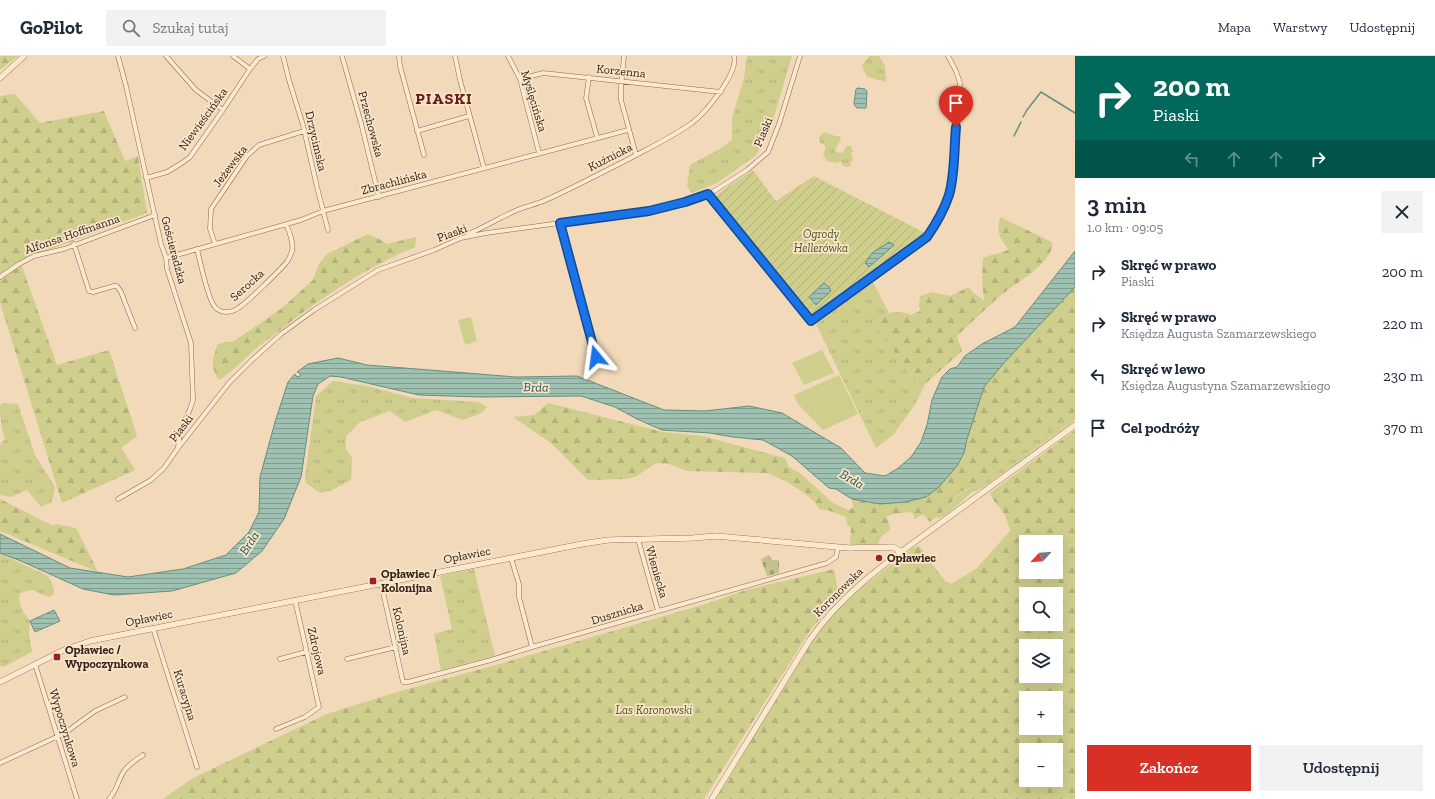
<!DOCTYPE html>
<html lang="pl">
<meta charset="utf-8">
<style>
body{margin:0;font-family:"Zilla Slab",serif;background:#f2f2f3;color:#1f2937;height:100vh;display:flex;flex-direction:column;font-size:15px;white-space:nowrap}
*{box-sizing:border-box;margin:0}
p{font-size:13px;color:#747a83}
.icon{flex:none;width:22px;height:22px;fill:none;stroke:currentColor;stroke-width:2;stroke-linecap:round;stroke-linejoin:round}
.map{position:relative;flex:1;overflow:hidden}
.details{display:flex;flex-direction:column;background:#fff;width:360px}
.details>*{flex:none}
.hud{background:#00695c;color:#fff;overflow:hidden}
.needle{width:26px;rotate:244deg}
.controls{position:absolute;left:1019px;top:479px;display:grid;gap:8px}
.controls a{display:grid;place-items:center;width:44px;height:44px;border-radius:0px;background:#fff;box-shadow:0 4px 16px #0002;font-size:20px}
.pin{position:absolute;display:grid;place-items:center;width:34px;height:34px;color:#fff;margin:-41px -17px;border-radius:50% 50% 50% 0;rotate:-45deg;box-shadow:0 0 4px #0007}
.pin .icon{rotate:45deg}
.me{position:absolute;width:44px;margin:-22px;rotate:344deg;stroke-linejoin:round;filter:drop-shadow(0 0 3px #0008)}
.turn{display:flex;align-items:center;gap:14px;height:84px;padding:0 12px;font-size:18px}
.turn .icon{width:52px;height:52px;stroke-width:2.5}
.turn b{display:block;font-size:28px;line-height:34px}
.lanes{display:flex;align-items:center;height:38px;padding:0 12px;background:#0003;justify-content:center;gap:20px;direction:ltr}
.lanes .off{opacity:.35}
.round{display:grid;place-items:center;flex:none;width:42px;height:42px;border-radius:0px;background:#f2f2f3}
.head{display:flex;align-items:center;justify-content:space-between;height:68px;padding:0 12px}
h1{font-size:24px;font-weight:600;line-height:30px}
.primary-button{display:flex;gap:8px;margin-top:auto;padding:8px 12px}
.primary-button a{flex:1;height:46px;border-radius:0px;background:#d93025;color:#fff;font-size:16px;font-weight:600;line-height:46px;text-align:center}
.primary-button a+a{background:#f2f2f3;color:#1f2937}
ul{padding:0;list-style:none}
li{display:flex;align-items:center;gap:12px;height:52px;padding:0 12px}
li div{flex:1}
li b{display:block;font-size:15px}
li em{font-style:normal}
header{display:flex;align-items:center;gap:24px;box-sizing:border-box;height:56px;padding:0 20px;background:#fff;border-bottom:1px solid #e0e1e3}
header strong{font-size:19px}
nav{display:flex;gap:22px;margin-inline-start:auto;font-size:14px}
.search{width:280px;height:36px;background:#f2f2f3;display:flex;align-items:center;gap:10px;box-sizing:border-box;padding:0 14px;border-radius:0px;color:#747a83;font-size:15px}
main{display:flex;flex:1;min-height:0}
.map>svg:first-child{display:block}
.grass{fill:url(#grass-tufts)}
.forest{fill:url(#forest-firs);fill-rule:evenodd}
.cemetery{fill:url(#cemetery-stones)}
.garden{fill:url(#garden-furrows)}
.pitch{fill:#cfce8d}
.water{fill:url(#water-rules);stroke:#668e7f}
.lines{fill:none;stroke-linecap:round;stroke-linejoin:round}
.stream{stroke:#668e7f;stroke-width:1.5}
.street-casing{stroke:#886953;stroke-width:5}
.secondary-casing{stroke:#6a4a37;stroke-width:6}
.street{stroke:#fbe8cd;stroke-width:4}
.secondary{stroke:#fbe8cd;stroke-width:5.5}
.route-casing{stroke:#114b97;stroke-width:10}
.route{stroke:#1a73e8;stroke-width:7}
.poi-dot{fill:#9b1f2f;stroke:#f8e5c9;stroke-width:1.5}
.labels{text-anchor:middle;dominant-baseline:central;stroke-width:3.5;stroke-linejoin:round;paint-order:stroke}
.street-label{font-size:12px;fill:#362419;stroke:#f8e5c9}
.park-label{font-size:12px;font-style:italic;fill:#4d541e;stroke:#f8e5c9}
.poi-label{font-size:12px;font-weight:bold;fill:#362419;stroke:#f8e5c9;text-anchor:start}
.water-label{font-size:13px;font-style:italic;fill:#27574e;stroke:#f8e5c9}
.district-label{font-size:16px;font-weight:bold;letter-spacing:1px;fill:#661c16;stroke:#f8e5c9}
</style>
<header>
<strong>GoPilot</strong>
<div class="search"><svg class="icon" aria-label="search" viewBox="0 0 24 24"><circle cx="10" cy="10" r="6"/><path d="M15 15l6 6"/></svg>Szukaj tutaj</div>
<nav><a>Mapa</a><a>Warstwy</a><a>Udostępnij</a></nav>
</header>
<main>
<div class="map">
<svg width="1075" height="743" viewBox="0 0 1075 743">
<defs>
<pattern id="grass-tufts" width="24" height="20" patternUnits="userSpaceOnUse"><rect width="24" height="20" fill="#cfce8d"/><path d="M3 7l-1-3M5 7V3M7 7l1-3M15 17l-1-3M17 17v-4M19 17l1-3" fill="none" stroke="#b2b179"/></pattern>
<pattern id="forest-firs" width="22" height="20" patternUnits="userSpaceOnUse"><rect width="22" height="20" fill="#cfce8d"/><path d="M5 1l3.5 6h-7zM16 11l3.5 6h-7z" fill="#b2b179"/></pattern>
<pattern id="cemetery-stones" width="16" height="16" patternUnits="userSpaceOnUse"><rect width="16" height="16" fill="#c2c28e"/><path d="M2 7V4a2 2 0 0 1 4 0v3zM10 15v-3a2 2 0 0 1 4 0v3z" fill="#9e9d73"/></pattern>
<pattern id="garden-furrows" width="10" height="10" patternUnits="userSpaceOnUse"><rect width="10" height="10" fill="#cfce8d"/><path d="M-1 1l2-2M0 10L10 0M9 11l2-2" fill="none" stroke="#b2b179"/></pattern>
<pattern id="water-rules" width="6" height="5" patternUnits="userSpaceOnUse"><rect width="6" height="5" fill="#9ec1b2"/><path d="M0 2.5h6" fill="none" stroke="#829d90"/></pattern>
</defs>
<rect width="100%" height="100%" fill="#f1d9b9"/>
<!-- grass -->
<path class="grass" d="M747 0H792L769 77 755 100 717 127 692 137 687 130 690 109 720 93 732 84V62L744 22Z
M869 0H879L885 10 886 26 867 21 862 10Z
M825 76 835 80H840L841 83 835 94 836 96 843 97 844 94 847 90H851L853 96 851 97 853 104 850 107 851 110 846 111 842 109 841 105 837 107 827 105 823 98 826 92 824 88 820 87 819 81Z
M873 226 889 257 876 265 878 273 922 335 914 350 893 379 876 392 816 268Z
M333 325 367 330 412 342 478 346 487 351 481 357 463 364 436 354 405 366 390 355 360 366 346 380V393L352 402 351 424 332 434 320 437 306 427 305 420 316 340Z
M3 347 18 348 35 399 55 431 52 446 41 451 27 434 11 441 0 439V389L5 383C1 371 0 361 0 349Z
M1075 356V364L982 432 972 436 953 453 944 460 938 462 937 461 944 455 962 435 980 429 991 421 1010 400Z
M0 498H1L48 520 53 530 54 538 49 541 32 534 20 537C17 548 24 557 30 565L29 579 32 596 3 611 0 610Z
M474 513 495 600 441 614 434 578 452 573 440 520Z"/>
<!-- forest -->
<path class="forest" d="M0 0H18L0 14Z
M15 38 40 67 104 55 125 105 138 100 147 157 20 205 57 309 109 294 137 380 121 392 135 414 62 447 0 246V40Z
M1000 161 1052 186C1056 206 1012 229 1000 240 985 253 971 267 957 280L962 295 925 328 922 335 878 273 876 265 889 257 902 256 911 259 920 255 919 249 920 240 932 236 950 240 969 231 973 237 984 244 982 222 983 202C991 198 999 198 1008 194 1006 188 1002 186 1000 180 997 174 999 167 1000 161Z
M368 178 381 184 387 188 416 181 415 191C364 212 318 244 275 278 267 284 259 290 251 297 241 306 231 317 219 324 210 309 212 304 218 288L234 285 281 253 313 224 319 208 327 198Z
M1075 231V356L1010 400 991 421 980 429 961 435 944 455 930 466 923 458 915 463 912 456 893 458 886 461 889 467 890 474 881 481 878 488 850 489 851 471 847 469 846 461 827 454 819 453 814 445 803 436 787 426 768 417 687 415 669 408 656 407 635 421 624 423 588 424 551 387 513 361 534 359 548 347 663 376 702 380 785 402 789 411 800 417 833 447 848 454 853 452 852 443 880 448 905 446 926 441 938 432 957 410 964 397 967 383 984 331 1003 308Z
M1075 374V743H716L811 587 822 573 835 557 861 532 913 492 919 490 945 525 951 528 976 513 1010 475C1008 467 1006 460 1001 453 995 445 994 447 990 437ZM1026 486H1056V516H1026ZM1026 538H1056V568H1026ZM1026 590H1056V620H1026ZM1026 642H1056V672H1026ZM1026 694H1056V724H1026Z
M0 443 53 470 56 468 76 472 98 516 0 475Z
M834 513 839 541 811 573 704 743H163L193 722 327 658 397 636 496 609 709 547 746 534Z"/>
<!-- cemetery -->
<path class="cemetery" d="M769 499 772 504H779V517L767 520 761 503Z"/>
<!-- garden -->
<path class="garden" d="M753 114 776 145 814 120 927 178 811 261 714 142 719 137Z"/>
<!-- pitch -->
<path class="pitch" d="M471 261 477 285 465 289 458 264Z
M822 294 834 317 804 329 792 307Z
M839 319 858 358 823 374 798 348 794 339Z"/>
<!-- water -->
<path class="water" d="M858 32 865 33 867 35 866 52H857L855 50 854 47 856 33Z
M889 186 894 189 893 190 869 211 865 207 872 197Z
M1075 195V231L1003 308 984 331 967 383 964 397 957 410 938 432 926 441 905 446 880 448 852 443 836 433 829 432 792 400 763 384 733 381 710 377 662 374 637 363 615 351 581 340 480 341 419 339 341 321 330 320 318 328 313 340 301 421 284 463 262 495 236 517 172 535 114 539 83 533 21 505 0 497V478L70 512 128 521 183 513 226 499 249 476 259 456 260 421 275 366 288 326 295 318 297 321 300 320 301 318 297 316 308 308 338 302 367 309 516 321 577 320 664 354 705 355 749 350 782 357 841 392 865 417 885 420 897 413 911 401 921 386 927 369 932 344 942 321 950 313 957 311 965 300 982 288 1015 271Z
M824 227 829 231 831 235 816 249 809 241Z
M54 554 60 565 35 576 30 565Z"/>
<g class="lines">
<!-- stream -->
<path class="stream" d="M1023 61 1027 54 1041 36 1075 57
M1014 80 1021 66"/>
<!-- street casing -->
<g class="street-casing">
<path id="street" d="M118 0 126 30 161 188 166 202 167 213 191 287 193 344 190 353 180 375 178 391
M166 0 196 34 223 54
M233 0 250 13
M283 0 289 24 303 69 317 131 328 174
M342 0 361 67 379 141
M399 0 400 10 424 99
M455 0 460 24 484 112
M508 0 520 23 539 97
M624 0 621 31V44L636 99
M589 21 586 42 597 81
M520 23 543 17 721 36
M417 75 469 60
M146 122 167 116 182 107 190 101 223 54 250 13 258 3 264 0
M708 139 811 265 927 181C939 163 948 145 952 123L960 27 956 15 948 0
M560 167 596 301
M468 178C485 171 501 161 517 154 527 150 537 148 546 144 573 132 599 118 625 105 647 93 671 82 692 67 705 57 739 17 734 0
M74 188 89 235 93 236 114 230H117L121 236 135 272
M215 188 210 173 211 153 247 100 259 89 304 75
M197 193C200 205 208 244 215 251 220 257 229 257 235 254 244 250 280 214 287 206 289 203 291 198 292 195 294 185 289 176 286 168
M166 202 301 164 323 155 628 74
M0 221 19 208 34 200 64 193 155 159
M118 443 151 424 164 412 178 392 229 327 252 304 281 278 314 254 378 214 434 194 461 182 486 177 649 155 685 146 711 137 747 114 768 96 779 68 800 0
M638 483 658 555
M381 527 403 626H408L491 604 532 591 519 541V528L511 502
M153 572 197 711
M532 591 827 507 836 501 838 492
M280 603 306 596
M347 603 396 591
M35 608 77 743
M276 673 305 661 319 651 295 544
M0 707 65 677 95 655 125 641
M109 743C117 735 118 724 124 715 129 708 136 704 143 699"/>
</g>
<!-- secondary casing -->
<g class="secondary-casing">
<path id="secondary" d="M0 22 24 0
M0 626 64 594 90 585 582 488 608 484 693 482 716 480 849 492 893 491 902 496
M712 743 809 585C844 534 893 502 942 466 986 434 1031 401 1075 369"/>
</g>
<!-- street -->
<use href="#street" class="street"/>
<!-- secondary -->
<use href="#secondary" class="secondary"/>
</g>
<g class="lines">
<!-- route casing -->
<g class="route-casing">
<path id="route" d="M596 301 560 167 649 155 685 146 708 138 811 265 927 181C936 168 944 154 949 139 955 119 954 92 956 71"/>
</g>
<!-- route -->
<use href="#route" class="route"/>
</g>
<!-- markers -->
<g class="poi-dot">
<circle cx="879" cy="502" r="4"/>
<rect x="369" y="521" width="8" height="8" rx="2"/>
<rect x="53" y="597" width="8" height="8" rx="2"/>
</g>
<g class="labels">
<!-- street labels -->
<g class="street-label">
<text transform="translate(621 15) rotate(6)">Korzenna</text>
<text transform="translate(534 45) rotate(73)">Myślęcińska</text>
<text transform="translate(203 63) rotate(-54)">Niewieścińska</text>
<text transform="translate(371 68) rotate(75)">Przechowska</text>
<text transform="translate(763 76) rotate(-67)">Piaski</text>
<text transform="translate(316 85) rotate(77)">Drzycimska</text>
<text transform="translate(610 101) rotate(-27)">Kuźnicka</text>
<text transform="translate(230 110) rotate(-53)">Jeżewska</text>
<text transform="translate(394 126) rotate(-15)">Zbrachlińska</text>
<text transform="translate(452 177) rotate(-20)">Piaski</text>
<text transform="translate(72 178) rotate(-19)">Alfonsa Hoffmanna</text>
<text transform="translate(174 194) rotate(75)">Gościeradzka</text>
<text transform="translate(247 229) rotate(-42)">Serocka</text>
<text transform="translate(181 372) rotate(-52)">Piaski</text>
<text transform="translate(467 499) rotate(-11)">Opławiec</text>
<text transform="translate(657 516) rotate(74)">Wieniecka</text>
<text transform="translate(838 536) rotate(-45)">Koronowska</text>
<text transform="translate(617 557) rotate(-17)">Dusznicka</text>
<text transform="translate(149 562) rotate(-11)">Opławiec</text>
<text transform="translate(402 575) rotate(77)">Kolonijna</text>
<text transform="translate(317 595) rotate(77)">Zdrojowa</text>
<text transform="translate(185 639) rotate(73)">Kuracyjna</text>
<text transform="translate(65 672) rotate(73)">Wypoczynkowa</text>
</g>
<!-- park labels -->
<g class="park-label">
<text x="821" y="178">Ogrody<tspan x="821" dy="14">Hellerówka</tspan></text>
<text x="654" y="654">Las Koronowski</text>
</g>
<!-- poi labels -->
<g class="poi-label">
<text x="887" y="502">Opławiec</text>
<text x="381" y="518">Opławiec /<tspan x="381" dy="14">Kolonijna</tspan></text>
<text x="65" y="594">Opławiec /<tspan x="65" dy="14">Wypoczynkowa</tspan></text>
</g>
<!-- water labels -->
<g class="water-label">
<text transform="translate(536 331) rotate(1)">Brda</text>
<text transform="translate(852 423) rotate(30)">Brda</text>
<text transform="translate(249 487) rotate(-57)">Brda</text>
</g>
<!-- district labels -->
<g class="district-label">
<text x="444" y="42">PIASKI</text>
</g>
</g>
</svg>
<div class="controls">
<a><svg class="needle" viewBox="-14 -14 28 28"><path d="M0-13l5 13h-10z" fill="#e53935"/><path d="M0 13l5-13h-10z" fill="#747a83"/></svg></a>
<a><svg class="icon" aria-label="search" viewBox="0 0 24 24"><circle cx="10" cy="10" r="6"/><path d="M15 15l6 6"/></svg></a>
<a><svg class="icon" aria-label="layers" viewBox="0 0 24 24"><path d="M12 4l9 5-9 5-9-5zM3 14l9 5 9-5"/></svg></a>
<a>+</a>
<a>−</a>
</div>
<div class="pin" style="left:956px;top:71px;background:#d93025"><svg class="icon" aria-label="arrive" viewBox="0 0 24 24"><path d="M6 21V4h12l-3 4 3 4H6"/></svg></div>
<svg class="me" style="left:596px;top:301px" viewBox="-20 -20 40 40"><path d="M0-17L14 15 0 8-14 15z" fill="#1a73e8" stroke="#fff" stroke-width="4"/></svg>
</div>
<section class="details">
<div class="hud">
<div class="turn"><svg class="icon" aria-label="right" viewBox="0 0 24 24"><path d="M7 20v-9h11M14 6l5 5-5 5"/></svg><div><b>200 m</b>Piaski</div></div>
<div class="lanes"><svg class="icon off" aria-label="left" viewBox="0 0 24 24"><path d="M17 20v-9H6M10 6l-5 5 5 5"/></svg><svg class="icon off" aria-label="ahead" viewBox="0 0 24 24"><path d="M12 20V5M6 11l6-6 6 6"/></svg><svg class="icon off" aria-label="ahead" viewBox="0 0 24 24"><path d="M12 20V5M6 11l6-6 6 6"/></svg><svg class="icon" aria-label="right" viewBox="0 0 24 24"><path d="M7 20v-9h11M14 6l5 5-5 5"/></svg></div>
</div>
<div class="head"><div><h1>3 min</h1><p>1.0 km · 09:05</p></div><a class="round"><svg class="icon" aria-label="close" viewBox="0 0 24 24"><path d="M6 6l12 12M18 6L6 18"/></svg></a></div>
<ul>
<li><svg class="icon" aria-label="right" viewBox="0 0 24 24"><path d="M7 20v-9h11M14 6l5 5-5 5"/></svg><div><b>Skręć w prawo</b><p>Piaski</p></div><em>200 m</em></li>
<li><svg class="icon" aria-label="right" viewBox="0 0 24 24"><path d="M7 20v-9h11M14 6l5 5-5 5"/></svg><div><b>Skręć w prawo</b><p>Księdza Augusta Szamarzewskiego</p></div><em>220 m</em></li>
<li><svg class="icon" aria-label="left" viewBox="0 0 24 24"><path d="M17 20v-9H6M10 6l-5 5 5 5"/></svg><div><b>Skręć w lewo</b><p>Księdza Augustyna Szamarzewskiego</p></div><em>230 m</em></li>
<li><svg class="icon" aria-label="arrive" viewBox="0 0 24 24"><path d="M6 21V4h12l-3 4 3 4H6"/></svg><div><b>Cel podróży</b></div><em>370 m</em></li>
</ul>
<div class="primary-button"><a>Zakończ</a><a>Udostępnij</a></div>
</section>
</main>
